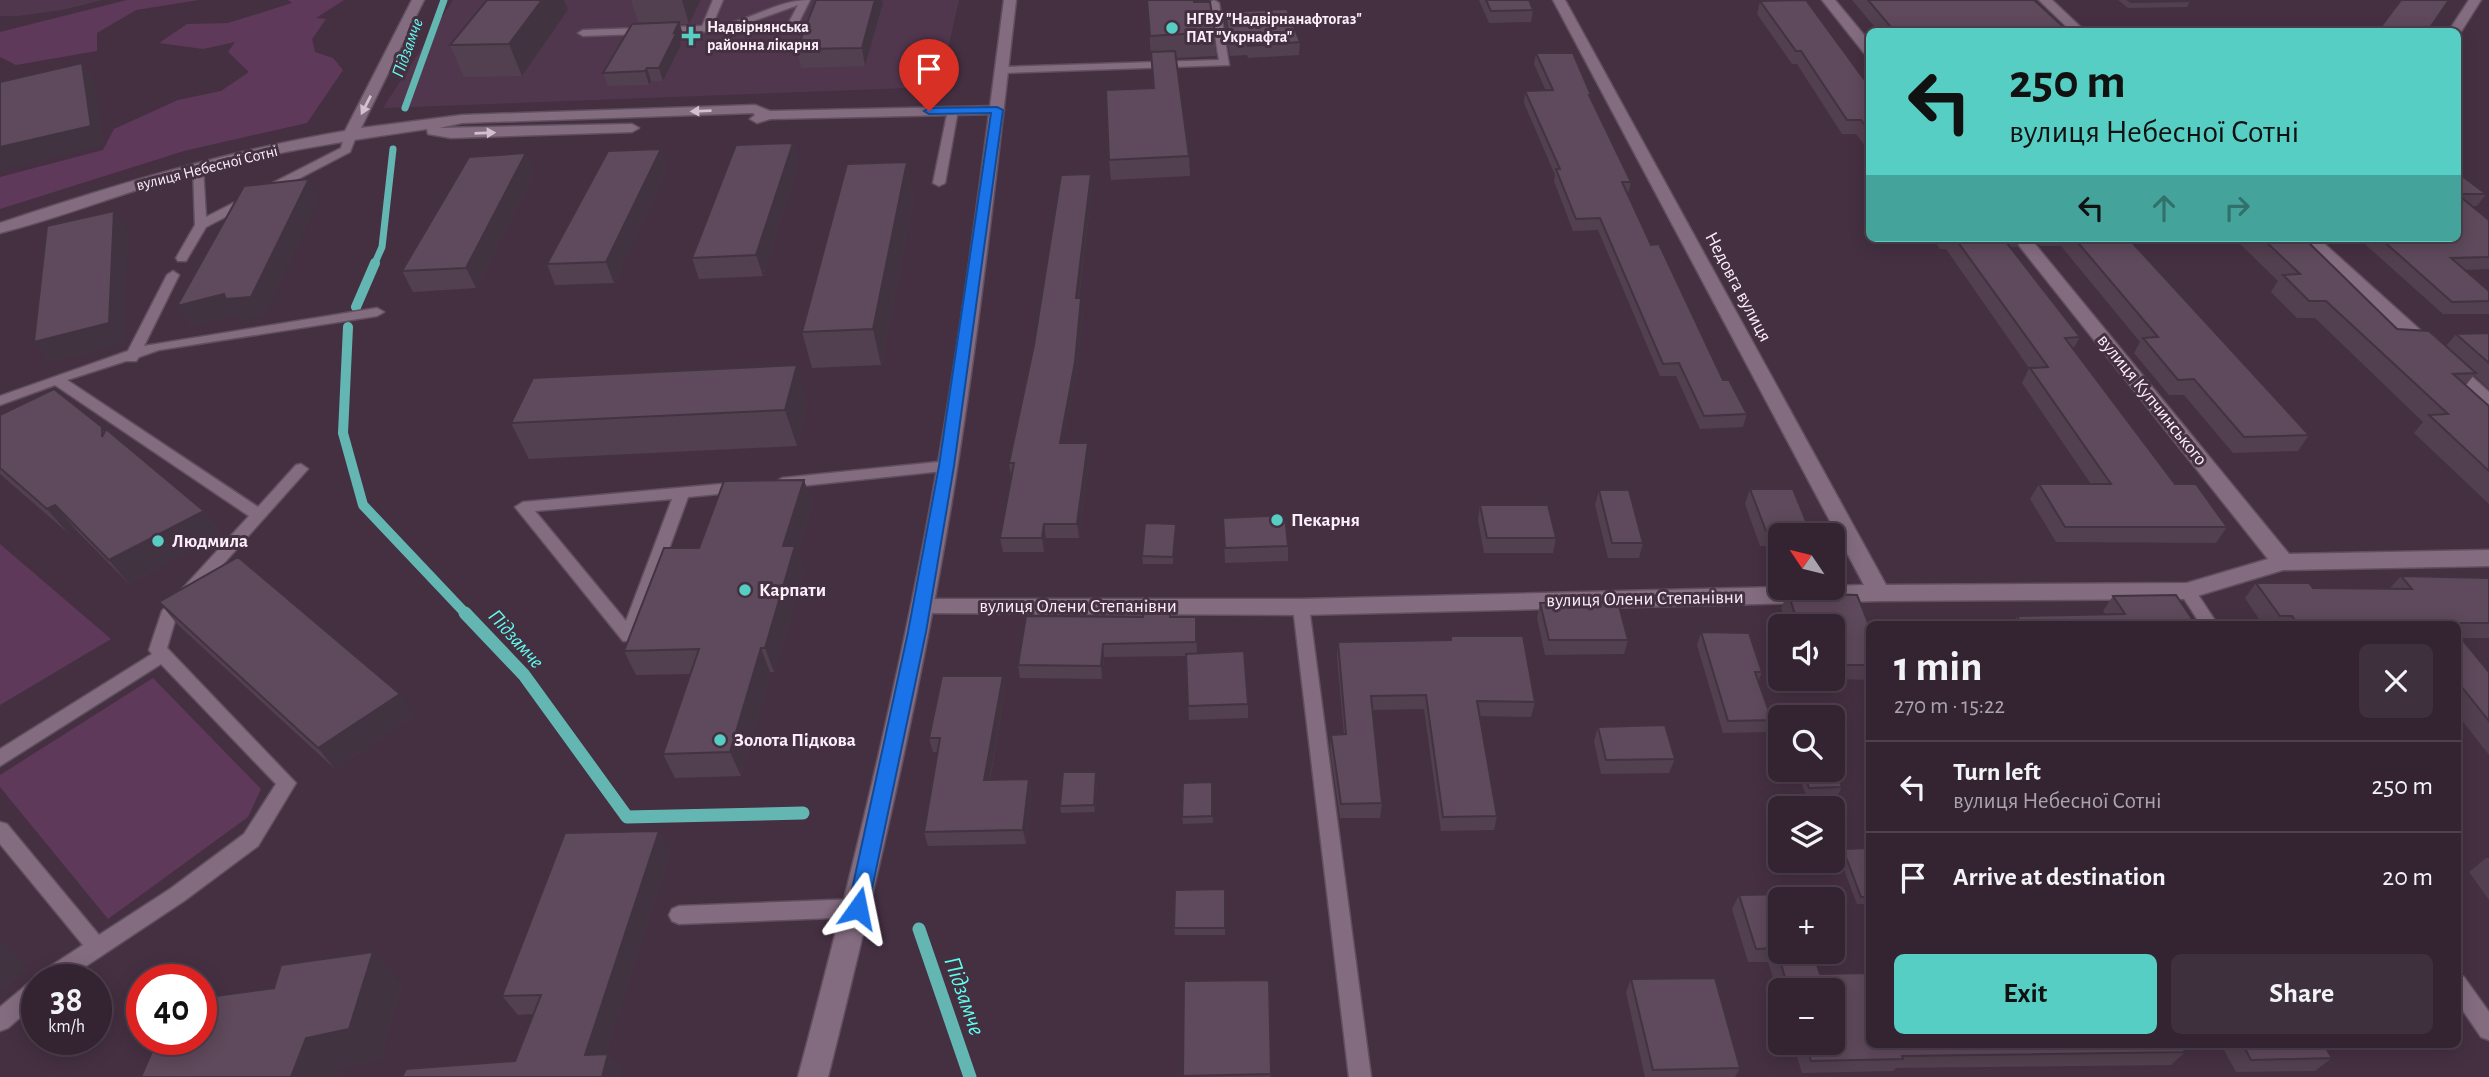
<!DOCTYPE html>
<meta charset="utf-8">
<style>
body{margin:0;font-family:"Alegreya Sans",sans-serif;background:#3f303e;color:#f1f3f6;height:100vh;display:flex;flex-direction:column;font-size:26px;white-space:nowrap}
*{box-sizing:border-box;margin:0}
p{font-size:23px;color:#a9a4ac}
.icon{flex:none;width:38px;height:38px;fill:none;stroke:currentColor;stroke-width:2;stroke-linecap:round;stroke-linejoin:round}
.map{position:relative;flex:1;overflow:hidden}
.sheet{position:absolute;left:1866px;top:621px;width:595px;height:427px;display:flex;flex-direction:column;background:#342432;border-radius:10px;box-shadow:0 4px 18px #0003,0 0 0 2px #4e414d}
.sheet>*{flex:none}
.top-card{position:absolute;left:1866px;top:28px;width:595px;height:214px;border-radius:10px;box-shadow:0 4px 18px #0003,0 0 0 2px #4e414d;background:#56cec3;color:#111;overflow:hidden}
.needle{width:46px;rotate:305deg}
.tools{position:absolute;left:1768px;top:523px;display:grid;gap:14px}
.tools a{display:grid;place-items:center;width:77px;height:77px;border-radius:10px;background:#342432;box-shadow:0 4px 18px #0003,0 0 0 2px #4e414d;font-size:35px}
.speed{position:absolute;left:21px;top:964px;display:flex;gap:14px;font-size:35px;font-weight:700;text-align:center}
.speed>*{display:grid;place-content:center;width:91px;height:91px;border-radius:50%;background:#342432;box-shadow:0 4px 18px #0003,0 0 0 2px #4e414d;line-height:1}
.speed small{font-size:18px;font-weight:400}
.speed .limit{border:10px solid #d22;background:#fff;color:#111}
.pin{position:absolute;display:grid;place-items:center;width:60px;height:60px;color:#fff;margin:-72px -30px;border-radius:50% 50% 50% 0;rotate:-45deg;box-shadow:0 0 7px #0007}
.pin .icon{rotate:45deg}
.me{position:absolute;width:77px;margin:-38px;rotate:12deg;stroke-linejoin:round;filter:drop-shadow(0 0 5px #0008)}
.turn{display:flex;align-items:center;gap:24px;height:147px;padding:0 28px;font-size:32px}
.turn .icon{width:91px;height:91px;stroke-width:2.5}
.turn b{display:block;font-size:49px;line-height:60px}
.lanes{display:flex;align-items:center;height:66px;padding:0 28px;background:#0003;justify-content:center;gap:35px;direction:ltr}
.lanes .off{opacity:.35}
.round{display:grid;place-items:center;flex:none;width:74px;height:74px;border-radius:10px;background:#3f303e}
.overview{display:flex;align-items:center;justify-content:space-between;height:119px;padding:0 28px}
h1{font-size:42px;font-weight:700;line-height:52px}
.primary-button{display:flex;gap:14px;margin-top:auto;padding:14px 28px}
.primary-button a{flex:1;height:80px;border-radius:10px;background:#56cec3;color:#111;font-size:28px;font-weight:700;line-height:80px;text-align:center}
.primary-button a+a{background:#3f303e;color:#f1f3f6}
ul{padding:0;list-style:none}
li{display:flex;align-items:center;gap:21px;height:91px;padding:0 28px;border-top:2px solid #4e414d}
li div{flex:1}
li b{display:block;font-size:26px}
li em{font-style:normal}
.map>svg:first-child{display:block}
.built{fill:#51374e}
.green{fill:#5e395a}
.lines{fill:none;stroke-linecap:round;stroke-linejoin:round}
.stream-far2{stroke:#64b6b3;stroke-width:7}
.stream-far1{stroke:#64b6b3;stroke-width:10}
.stream{stroke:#64b6b3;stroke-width:13}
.service-casing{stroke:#604f5e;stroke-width:3}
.minor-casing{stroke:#604f5e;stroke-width:3}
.tertiary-casing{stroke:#604f5e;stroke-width:3}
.service{fill:#846c80;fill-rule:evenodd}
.minor{fill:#846c80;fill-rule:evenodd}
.tertiary{fill:#846c80;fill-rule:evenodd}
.wall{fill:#523f4f}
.shaded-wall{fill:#423340}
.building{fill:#5f495c;stroke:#423340;stroke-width:2}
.oneway{fill:#d1c0cf}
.route{fill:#1a73e8;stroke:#114b97;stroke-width:2}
.poi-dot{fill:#56cec3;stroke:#453042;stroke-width:2.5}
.labels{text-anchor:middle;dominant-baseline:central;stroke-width:6;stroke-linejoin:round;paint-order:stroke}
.far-poi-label{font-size:16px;font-weight:bold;fill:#fbeef9;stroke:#453042;text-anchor:start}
.far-street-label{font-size:16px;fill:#fbeef9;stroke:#453042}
.far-water-label{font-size:18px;font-style:italic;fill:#5ffdf0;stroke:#453042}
.street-label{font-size:19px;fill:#fbeef9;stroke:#453042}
.poi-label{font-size:19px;font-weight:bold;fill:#fbeef9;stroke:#453042;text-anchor:start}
.water-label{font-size:21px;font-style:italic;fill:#5ffdf0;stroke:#453042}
.near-water-label{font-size:24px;font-style:italic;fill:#5ffdf0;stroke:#453042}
</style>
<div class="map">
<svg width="2489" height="1077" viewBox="0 0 2489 1077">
<rect width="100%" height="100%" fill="#453042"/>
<!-- built -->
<path class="built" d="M0 0H102L62 10 18 16H0Z
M453 0H959L943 71 934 87 383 108Z"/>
<!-- green -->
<path class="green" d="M127 0H199L136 10 97 33V51L16 65 0 57V32Z
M288 0H344L316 18 326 19 312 39 315 52 333 58 343 70 307 123 184 151 0 209V177L103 150 114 129 178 100 221 91 249 72 228 52 235 42 203 49 159 43 187 24 228 23 292 3Z
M0 544 111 639 0 705Z
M153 678 261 789 248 817 108 919 0 787V775Z"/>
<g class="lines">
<!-- stream-far2 -->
<path class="stream-far2" d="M405 108 444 0
M374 265 382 247 393 149"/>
<!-- stream-far1 -->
<path class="stream-far1" d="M356 307 375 263
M348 327 343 433 363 505 467 615"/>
<!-- stream -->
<path class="stream" d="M465 613 524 675 627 817 803 813
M919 929 970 1077"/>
<!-- service casing -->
<g class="service-casing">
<path id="service" d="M713 0H723L712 26C746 24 775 0 810 0L796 28 791 31 786 28 798 5 726 31 583 36 578 33 583 30 702 26Z
M1214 0 1219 3 1229 65 1004 73 999 70 1004 67 1219 60 1209 3Z
M953 107 958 110 945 183 939 186 933 183 948 110Z
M351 131 357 134 350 152 206 227 186 261H178L176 258 195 225 193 166 203 168 206 217 341 148 345 134Z
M173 271 179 275 144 346 377 308 384 312 377 316 159 350 139 357 136 361H126L67 380 258 507 296 465 301 464 308 469 176 617 167 648 296 783 258 846 184 901 65 980H37V1003L8 1028 0 1031V1007L30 982 37 979 40 973 83 945 0 844V822L7 824 99 935 170 889 244 834 276 784 161 664 0 766V749L152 654 149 650 162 611 249 516 55 385 0 405V396L128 351 167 275Z
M947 461 952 462 954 466 952 470 782 488 774 483 782 478Z
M743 482 748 483 751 487 748 491 688 497 637 636 635 641H623L515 507 523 502ZM672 499 626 621 535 511Z
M2187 585 2193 587 2218 625H2201L2179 591 2181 587Z
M1301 601 1307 603 1309 607 1371 1077H1349L1293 607 1295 603Z
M858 899 865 902 868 908 865 914 858 917 679 924 672 921 669 915 672 909 679 906Z
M2457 974 2464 977 2489 1012V1040L2481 1037 2457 1002Z"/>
</g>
<!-- minor casing -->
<g class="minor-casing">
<path id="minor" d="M412 0H424L361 128 462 115 755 105 770 111 997 106 1004 110 997 114 770 119 757 123 750 119 755 115 753 113 462 123 439 128 632 124 639 128 632 132 451 138 428 134 427 129C343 141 261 154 179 177 119 194 60 218 0 233V223C114 185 228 151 345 131Z
M1553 0H1565L1886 585 2187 583 2268 559 2013 238H2030L2289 554 2489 550V566L2283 570 2187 599 1879 601 1301 615 914 613 911 607 914 601 922 599H1301L1864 585Z
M1822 0H1835L1869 41V54L1864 53Z
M2039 0H2052L2086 32H2072Z
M2469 0H2481L2459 35 2457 32H2448Z
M2300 238H2318L2489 392V408L2482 406Z"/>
</g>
<!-- tertiary casing -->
<g class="tertiary-casing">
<path id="tertiary" d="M1004 0H1016C998 158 981 317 956 475 924 678 878 878 828 1077H798C851 878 900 678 936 475 964 317 983 159 1004 0Z"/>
</g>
<!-- service -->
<use href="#service" class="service"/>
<!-- minor -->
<use href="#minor" class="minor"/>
<!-- tertiary -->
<use href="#tertiary" class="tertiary"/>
</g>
<!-- wall -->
<path class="wall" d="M487 0H564L568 10 522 76 464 77 450 45Z
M631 0H701L689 24H680L683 35 680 41 681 45 663 81H651L649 85 608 86 603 73 642 24 641 22H638Z
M816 0H882L883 3 865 66 801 68 797 49Z
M1147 0 1215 32 1216 56 1176 58 1189 156 1190 176 1111 180 1109 160 1153 88Z
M1479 0H1529L1533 10 1531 22 1489 23Z
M1852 0H2034L2069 32H1879Z
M2118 0H2190V1L2187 7 2128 8Z
M1760 1 1869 86V151L1856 134H1842L1797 64H1792L1757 14Z
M1225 12 1300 42 1299 55 1248 58 1247 55 1230 56 1225 24Z
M1536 53 1591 95V99L1631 182 1628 194 1651 245 1723 380 1747 414 1743 427 1700 429 1676 376H1660L1598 230 1573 231 1554 181 1555 175 1524 103 1525 91H1546L1534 64Z
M661 149 667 169 614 283 555 285 547 264Z
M798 163 763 276 699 279 692 258Z
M2457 172 2486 194 2477 206H2472L2489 220V269L2465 270 2489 291V314H2443L2358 238H2457Z
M534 173 476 288 413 292 402 271Z
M1091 174 1092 187 1079 298 1083 312 1076 376 1064 443H1088L1090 457 1079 538H1046L1044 552H1003L1000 538 1011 477 1009 463Z
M914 196 881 365 812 368 802 332Z
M1932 238H2021L2017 247H2010L2080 337 2073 349 2175 484 2227 527 2216 543 2056 542 2030 499 2039 484H2091L2022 383 2029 368 1946 249H1940Z
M2032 238H2128L2309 435 2298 451 2233 453 2184 395H2169L2134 353 2140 342 2061 246H2040Z
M2234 238H2304L2397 329 2446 346 2456 334 2489 333V389L2474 375 2466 385 2489 406V504L2414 433 2423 422 2315 318H2297L2271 292 2278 281Z
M807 401 797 446 529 459 511 423Z
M0 415 105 431 204 511 221 534 129 584 75 529 68 533 0 474Z
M804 480 812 505 797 552 804 571 774 672H770L741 776 675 778 663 754 690 674 636 675 624 651 699 548Z
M1750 489 1810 531 1808 536H1780V546H1760L1745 504Z
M1599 490 1643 543 1639 558H1608L1595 505Z
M1480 505 1556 538 1553 553H1484L1478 520Z
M1223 518 1288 546V561L1225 563Z
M1176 524V531L1173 564H1143L1142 556Z
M2401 576 2489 578V638H2461L2489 672V755L2457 714V625H2263L2245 598 2256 583 2313 588 2389 589Z
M1788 593 1869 625V680L1839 679 1832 660V626H1788L1781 608Z
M2113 596 2196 625H2012L2017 616 2106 615 2103 611Z
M159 602 415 715 335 769 177 624Z
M1540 603 1628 640 1624 654 1545 655 1537 618Z
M1172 617H1196L1197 653 1248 704V718L1189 720 1186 656 1104 657 1102 679 1020 678 1018 665Z
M1701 632 1762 672 1758 682 1772 720 1767 732 1723 733 1697 645Z
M1451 636 1535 702 1531 717 1479 716 1497 816 1494 830 1441 831 1424 709 1372 710 1382 803 1380 818H1340L1330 749 1331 735 1344 734 1337 657 1338 642 1450 640Z
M1003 676 1005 691 990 780 1029 779 1031 794 1026 844 928 846 924 832 938 752H933L929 738Z
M1598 727 1675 759 1669 773 1601 774 1594 741Z
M1796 770H1832L1842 787 1838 795H1806Z
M1097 779 1095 812 1061 813 1060 806Z
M1212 782 1213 823 1183 824 1182 817Z
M1869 848V904H1857L1839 856 1843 849Z
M670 851 606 1054H608L622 1072 533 1014 518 1015 502 996Z
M2486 858H2489V900L2469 872Z
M1225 889V935H1175L1174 928Z
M1739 895 1820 974 2185 1052 2171 1065 1896 1068 1893 1071 1802 1073 1793 1043H1832V990H1780V999L1768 962H1748L1732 909Z
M1631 979 1740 1068 1735 1077H1645L1626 992Z
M1269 980 1271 1077H1183V1076Z
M2221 1045H2324L2332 1058 2315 1071 2236 1072Z"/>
<!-- shaded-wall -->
<path class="shaded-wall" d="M542 0H564L568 10 522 76 509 44Z
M682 0H701L689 24Z
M875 0H882L883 3 865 66 862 48Z
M679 22 683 35 680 41 681 45 663 81 659 68Z
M82 63 94 81 104 145 0 170V147Z
M647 68 651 81 649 85 645 71Z
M793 143 798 163 763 276 756 255Z
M661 149 667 169 614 283 606 262Z
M526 153 534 173 476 288 466 268Z
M907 162 914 196 881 365 873 329Z
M1091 174 1092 187 1077 312 1076 298Z
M309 179 320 199 264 317 240 320 236 315 191 327 177 306 224 294Z
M114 211 128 231 124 344 50 363 34 342Z
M1081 298 1083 312 1076 376 1062 457 1060 443Z
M797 365 807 401 797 446 785 410Z
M1088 443 1090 457 1079 538 1077 524Z
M804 480 812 505 797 552 804 571 774 672 765 648 783 546Z
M55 505 75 529 68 533 47 509Z
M204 511 221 534 129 584 109 560Z
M1044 524 1046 538 1044 552 1042 538Z
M1176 524V531L1173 564V557Z
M1103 644 1104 657 1102 679 1101 666Z
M761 648 770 672 741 776 730 752Z
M1003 676 1005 691 987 794 984 780Z
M400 694 415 715 335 769 318 748Z
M1096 772 1097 779 1095 812 1094 805Z
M1029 779 1031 794 1026 844 1023 830Z
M659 831 670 851 600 1074 585 1055Z
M0 937 29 971 0 991Z
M373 952 403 985 381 1060 340 1069 337 1077H291L306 1038Z
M608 1054 622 1072 621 1077H602Z"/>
<!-- building -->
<path class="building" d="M487 0H542L509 44 450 45Z
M816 0H875L862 48 797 49Z
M1147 0H1194V2H1210L1215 32 1150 36Z
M1486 0H1529L1533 10 1491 11Z
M1806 0 1869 86V130L1861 120H1847L1801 51H1796L1760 1Z
M1868 0H2034L2069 32H1895Z
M2128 0H2190V1L2131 2Z
M2401 0H2449L2427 32H2377Z
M1287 9 1300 42 1248 46 1247 42 1230 43 1225 12Z
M679 22 674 33 677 32 659 68H647L645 71 603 73 632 24Z
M1175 51 1189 156 1109 160 1106 90 1154 88 1151 52Z
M1536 53H1573L1591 95H1589L1631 182H1622L1651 245 1659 244 1723 380H1729L1747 414 1704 416 1679 363 1663 364 1600 218 1576 219 1556 169H1560L1525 91 1553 90Z
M82 63 91 126 0 147V82Z
M793 143 756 255 692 258 736 145Z
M661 149 606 262 547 264 608 151Z
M526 153 466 268 402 271 469 157Z
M907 162 873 329 802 332 847 164Z
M2457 172 2486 194H2457L2489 220V257L2451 258 2489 291V301L2452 302 2380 238H2457Z
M1091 174 1076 298H1081L1075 362 1060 443H1088L1077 524H1044L1042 538H1000L1014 463H1009L1034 345 1061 175Z
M309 179 251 297 226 299 224 294 177 306 244 186Z
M114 211 109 323 34 342 47 226Z
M1955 238H2003L2080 337 2065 338 2175 484H2196L2227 527H2065L2039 484H2111L2030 368 2048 367Z
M2074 238H2128L2309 435 2244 437 2194 379 2178 380 2143 338 2158 337Z
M2262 238H2304L2397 329 2429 331 2476 373 2453 374 2489 406V471L2429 415 2448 414 2326 301H2309L2283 275 2300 274Z
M2489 333V363L2456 334Z
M797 365 785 410 511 423 533 378Z
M54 389 102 427V437L106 429 204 511 109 560 55 505 47 509 0 468V415Z
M804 480 783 546H795L765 648H761L730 752 663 754 699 649 624 651 664 548H699L724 481Z
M1750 489H1793L1810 531H1766Z
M1599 490H1629L1643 543H1612Z
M1480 505H1548L1556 538H1487Z
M1285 515 1288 546 1225 548 1223 518Z
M1145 523 1176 524 1173 557 1142 556Z
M238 557 400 694 318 748 159 602Z
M2401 576 2489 578V623H2448L2450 625H2299L2292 616H2280L2256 583H2309L2313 588 2412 589Z
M1788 593 1857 595 1869 625V665H1846L1835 634H1832V626H1799Z
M2176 595 2196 625H2022L2017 616 2125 614 2113 596Z
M1618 602 1628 640H1549L1540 603Z
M1144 604H1171L1170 617H1196V642L1103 644 1101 666 1018 665 1026 616 1143 617Z
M1701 632 1749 633 1762 672H1755L1772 720 1728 721Z
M2457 633 2489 672V721L2457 681Z
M1451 636H1523L1535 702 1477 701 1497 816 1443 817 1426 695 1371 696 1382 803 1341 804 1331 735 1346 734 1338 642 1451 640Z
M1244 651 1248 704 1188 706 1186 654Z
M942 676H1003L984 780 1029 779 1023 830 924 832 940 738H929Z
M1665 725 1675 759 1606 760 1598 727Z
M1832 762 1842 787 1809 788 1803 770H1832Z
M1063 772H1096L1094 805 1060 806Z
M1212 782V816L1182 817 1183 783Z
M659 831 585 1055 608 1054 602 1077H402L406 1069 515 1061 541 995 502 996 565 833Z
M1869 848V897H1861L1843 849Z
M1225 889V928H1174L1175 890Z
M1793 894 1795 900H1780V952H1813L1820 974 1869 973V1045H2182L2185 1052 1902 1056 1903 1059 1811 1061 1805 1043H1832V990H1789L1776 948 1756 949 1739 895Z
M373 952 349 1029 306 1038 291 1077H141L157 1040H201V998L274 988 281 965Z
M1715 978 1740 1068 1653 1070 1631 979Z
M1269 980 1271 1074 1183 1076 1184 981Z
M2243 1045H2324L2332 1058 2251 1060Z"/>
<!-- one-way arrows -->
<defs><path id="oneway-solid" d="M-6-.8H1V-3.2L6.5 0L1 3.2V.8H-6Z" transform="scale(1.75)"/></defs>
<g class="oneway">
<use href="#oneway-solid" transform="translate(366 105) rotate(117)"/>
<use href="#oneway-solid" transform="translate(701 111) rotate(178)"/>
<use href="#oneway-solid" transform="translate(485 133) rotate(-2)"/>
</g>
<!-- route -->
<path class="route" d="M997 107 1003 110 954 466 926 632 868 908 865 914 858 917 851 914 848 908 908 632 939 466 991 113 929 114 924 111 929 108Z"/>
<!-- markers -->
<g class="poi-dot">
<circle cx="1172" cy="28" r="7"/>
<path d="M687.5 25.5h7v7h7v7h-7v7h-7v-7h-7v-7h7z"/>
<circle cx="1277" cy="520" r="7"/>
<circle cx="158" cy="541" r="7"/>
<circle cx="745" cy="590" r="7"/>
<circle cx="720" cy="740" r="7"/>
</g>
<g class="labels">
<!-- far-poi labels -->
<g class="far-poi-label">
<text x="1186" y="19">НГВУ "Надвірнанафтогаз"<tspan x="1186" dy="18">ПАТ "Укрнафта"</tspan></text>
<text x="707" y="27">Надвірнянська<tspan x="707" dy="18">районна лікарня</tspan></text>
</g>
<!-- far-street labels -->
<g class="far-street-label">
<text transform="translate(207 168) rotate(-14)">вулиця Небесної Сотні</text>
</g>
<!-- far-water labels -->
<g class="far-water-label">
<text transform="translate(408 48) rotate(-70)">Підзамче</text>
</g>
<!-- street labels -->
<g class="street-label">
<text transform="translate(1738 287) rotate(62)">Недовга вулиця</text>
<text transform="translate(2152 400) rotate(51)">вулиця Купчинського</text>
<text transform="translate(1645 599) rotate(-1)">вулиця Олени Степанівни</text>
<text x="1078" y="606">вулиця Олени Степанівни</text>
</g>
<!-- poi labels -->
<g class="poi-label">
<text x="1291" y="520">Пекарня</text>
<text x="172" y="541">Людмила</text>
<text x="759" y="590">Карпати</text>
<text x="734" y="740">Золота Підкова</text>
</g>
<!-- water labels -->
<g class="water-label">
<text transform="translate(516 639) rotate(48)">Підзамче</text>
</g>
<!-- near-water labels -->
<g class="near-water-label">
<text transform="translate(964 996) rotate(71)">Підзамче</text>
</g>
</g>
</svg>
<div class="tools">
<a><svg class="needle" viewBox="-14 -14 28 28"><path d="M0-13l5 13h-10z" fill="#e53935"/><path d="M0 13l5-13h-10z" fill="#a9a4ac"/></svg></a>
<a><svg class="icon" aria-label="sound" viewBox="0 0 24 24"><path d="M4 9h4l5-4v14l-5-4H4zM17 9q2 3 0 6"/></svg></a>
<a><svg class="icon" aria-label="search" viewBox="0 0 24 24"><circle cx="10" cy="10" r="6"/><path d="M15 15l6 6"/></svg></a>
<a><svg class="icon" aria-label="layers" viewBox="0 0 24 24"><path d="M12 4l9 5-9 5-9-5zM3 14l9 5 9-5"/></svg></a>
<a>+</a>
<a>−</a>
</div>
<div class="speed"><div>38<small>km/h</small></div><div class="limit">40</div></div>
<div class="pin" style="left:929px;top:111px;background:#d93025"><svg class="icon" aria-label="arrive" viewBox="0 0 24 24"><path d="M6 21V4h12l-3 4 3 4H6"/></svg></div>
<svg class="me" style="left:858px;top:908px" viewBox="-20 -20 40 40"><path d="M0-17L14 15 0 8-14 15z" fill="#1a73e8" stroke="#fff" stroke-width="4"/></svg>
<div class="top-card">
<div class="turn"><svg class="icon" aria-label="left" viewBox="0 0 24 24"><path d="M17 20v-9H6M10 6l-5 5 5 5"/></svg><div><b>250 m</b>вулиця Небесної Сотні</div></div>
<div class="lanes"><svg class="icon" aria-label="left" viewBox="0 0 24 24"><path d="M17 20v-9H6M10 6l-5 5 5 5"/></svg><svg class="icon off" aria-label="ahead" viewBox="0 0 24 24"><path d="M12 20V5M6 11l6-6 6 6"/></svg><svg class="icon off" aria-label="right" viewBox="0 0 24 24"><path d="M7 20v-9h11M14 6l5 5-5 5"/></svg></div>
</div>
<section class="sheet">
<div class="overview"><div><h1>1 min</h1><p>270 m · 15:22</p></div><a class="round"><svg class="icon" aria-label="close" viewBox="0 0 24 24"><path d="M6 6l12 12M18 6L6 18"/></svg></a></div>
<ul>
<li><svg class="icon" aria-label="left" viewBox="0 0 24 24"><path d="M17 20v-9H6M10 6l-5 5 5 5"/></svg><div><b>Turn left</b><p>вулиця Небесної Сотні</p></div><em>250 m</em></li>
<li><svg class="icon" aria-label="arrive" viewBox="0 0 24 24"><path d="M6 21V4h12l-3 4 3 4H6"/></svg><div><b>Arrive at destination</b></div><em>20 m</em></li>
</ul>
<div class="primary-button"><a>Exit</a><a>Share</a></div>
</section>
</div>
